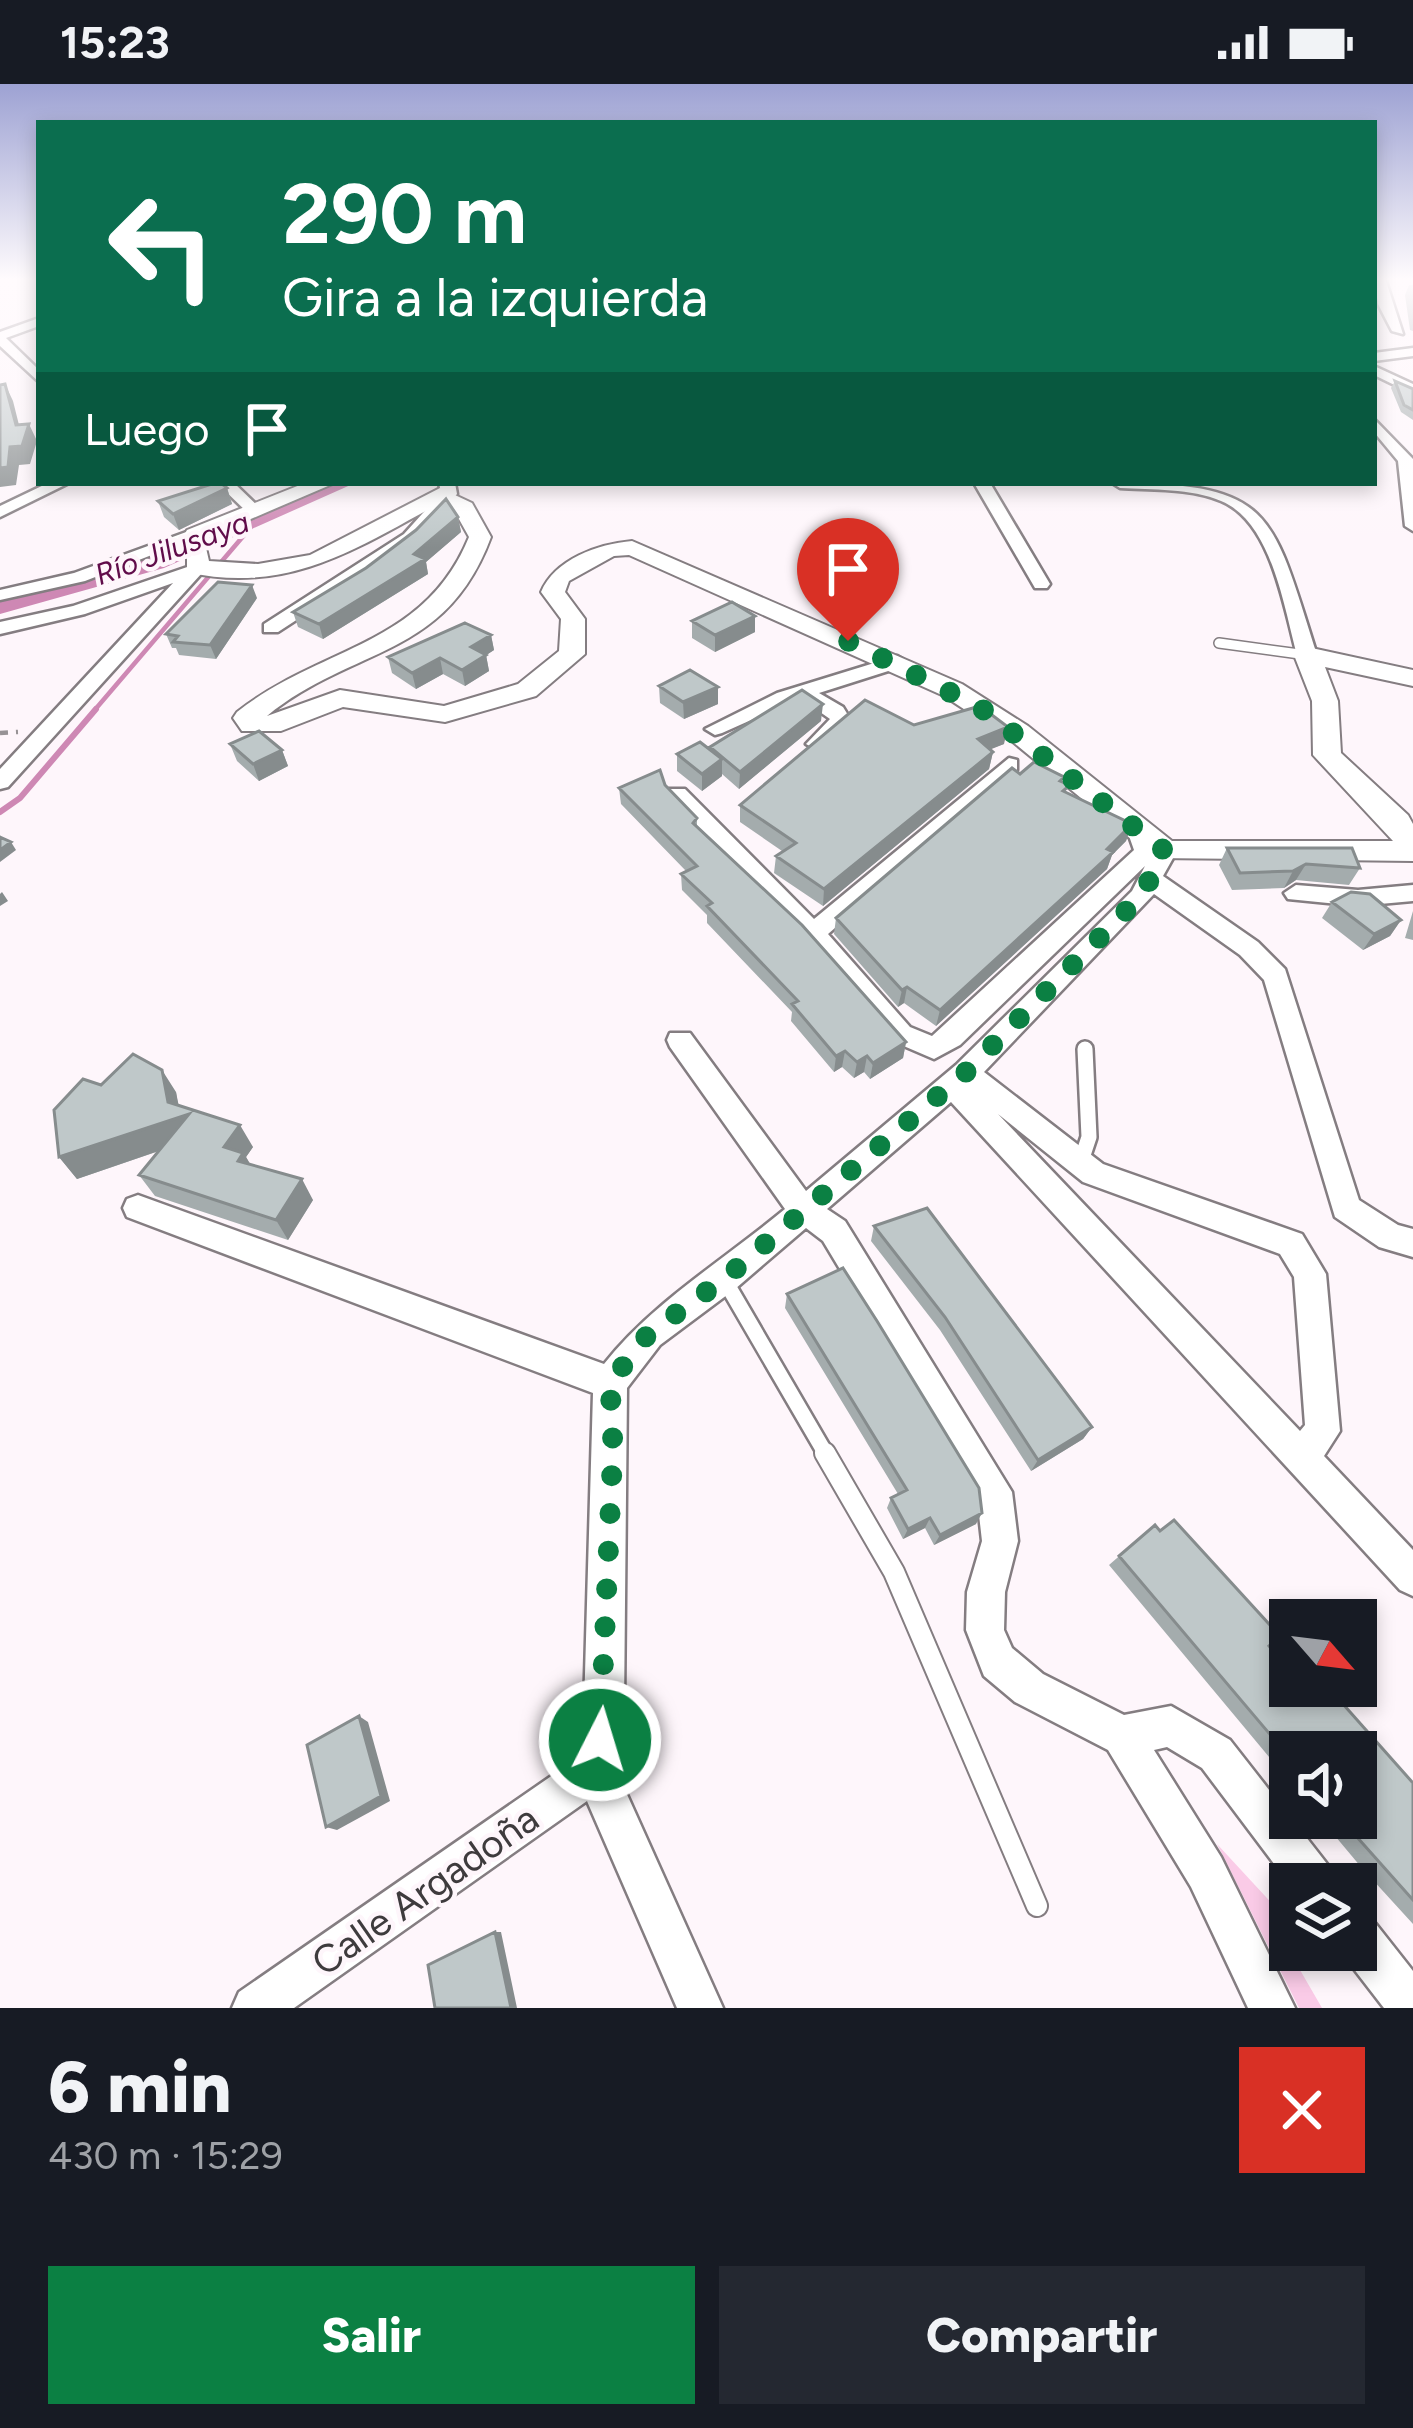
<!DOCTYPE html>
<html lang="es">
<meta charset="utf-8">
<style>
body{margin:0;font-family:Figtree,sans-serif;background:#242831;color:#f1f3f6;height:100vh;display:flex;flex-direction:column;font-size:45px;white-space:nowrap}
*{box-sizing:border-box;margin:0}
p{font-size:39px;color:#9ea1a6}
.icon{flex:none;width:66px;height:66px;fill:none;stroke:currentColor;stroke-width:2;stroke-linecap:round;stroke-linejoin:round}
.map{position:relative;height:1924px;overflow:hidden}
.panel{display:flex;flex-direction:column;background:#171b24;flex:1}
.panel>*{flex:none}
.top-card{position:absolute;left:36px;top:36px;width:1341px;height:366px;border-radius:0px;box-shadow:0 6px 18px #0003;background:#0b6e4f;color:#fff;overflow:hidden}
.needle{width:78px;rotate:118deg}
.fabs{position:absolute;left:1269px;top:1515px;display:grid;gap:24px}
.fabs a{display:grid;place-items:center;width:108px;height:108px;border-radius:0px;background:#171b24;box-shadow:0 6px 18px #0003;font-size:60px}
.pin{position:absolute;display:grid;place-items:center;width:102px;height:102px;color:#fff;margin:-123px -51px;border-radius:50% 50% 50% 0;rotate:-45deg;box-shadow:0 0 12px #0007}
.pin .icon{rotate:45deg}
.me{position:absolute;width:132px;margin:-66px;rotate:5deg;stroke-linejoin:round;filter:drop-shadow(0 0 9px #0008)}
.turn{display:flex;align-items:center;gap:42px;height:252px;padding:0 48px;font-size:54px}
.turn .icon{width:156px;height:156px;stroke-width:2.5}
.turn b{display:block;font-size:84px;line-height:102px}
.then{display:flex;align-items:center;height:114px;padding:0 48px;background:#0003;gap:24px;font-size:45px}
.round{display:grid;place-items:center;flex:none;width:126px;height:126px;border-radius:0px;background:#242831}
.summary{display:flex;align-items:center;justify-content:space-between;height:204px;padding:0 48px}
h1{font-size:72px;font-weight:800;line-height:90px}
.action{display:flex;gap:24px;margin-top:auto;padding:24px 48px}
.action a{flex:1;height:138px;border-radius:0px;background:#0b8043;color:#fff;font-size:48px;font-weight:800;line-height:138px;text-align:center}
.action a+a{background:#242831;color:#f1f3f6}
.status{display:flex;justify-content:space-between;align-items:center;height:84px;padding:0 60px;background:#171b24;direction:ltr}
.status svg{height:33px;fill:currentColor}
.map>svg:first-child{display:block}
.green{fill:#facbe7}
.lines{fill:none;stroke-linecap:round;stroke-linejoin:round}
.stream-far1{stroke:#ce88b4;stroke-width:4.5}
.stream{stroke:#ce88b4;stroke-width:6}
.river{fill:#ce88b4;fill-rule:evenodd}
.lane-far2-casing{stroke:#847d81;stroke-width:12}
.lane-far1-casing{stroke:#847d81;stroke-width:20}
.lane-casing{stroke:#847d81;stroke-width:24}
.street-casing{stroke:#847d81;stroke-width:5}
.secondary-casing{stroke:#847d81;stroke-width:4}
.path{stroke:#979295;stroke-width:4.5;stroke-dasharray:8 8;stroke-linecap:butt}
.lane-far2{stroke:#fff;stroke-width:9}
.lane-far1{stroke:#fff;stroke-width:15}
.lane{stroke:#fff;stroke-width:20}
.street{fill:#fff;fill-rule:evenodd}
.secondary{fill:#fff;fill-rule:evenodd}
.wall{fill:#a4acad}
.shaded-wall{fill:#868c8d}
.building{fill:#bfc8c9;stroke:#868c8d;stroke-width:3}
.route{stroke:#0b8043;stroke-width:21;stroke-dasharray:0 37.8}
.labels{text-anchor:middle;dominant-baseline:central;stroke-width:9;stroke-linejoin:round;paint-order:stroke}
.far-water-label{font-size:30px;font-style:italic;fill:#600c4a;stroke:#fef6fb}
.near-street-label{font-size:39px;fill:#3e3b3d;stroke:#fef6fb}
</style>
<div class="status"><b>15:23</b><svg viewBox="0 0 49 12"><path d="M0 12V9h3v3zM5 12V6h3v6zM10 12V3h3v9zM15 12V0h3v12zM26 1h20v11H26zM47 4h2v5h-2z"/></svg></div>
<div class="map">
<svg width="1413" height="1924" viewBox="0 0 1413 1924">
<rect width="100%" height="100%" fill="#fef6fb"/>
<!-- green -->
<path class="green" d="M1217 1760 1290 1839V1866H1297L1296 1879 1322 1924H1299Z"/>
<g class="lines">
<!-- stream-far1 -->
<path class="stream-far1" d="M93 628 257 436"/>
<!-- stream -->
<path class="stream" d="M0 728 20 714 96 625"/>
<!-- river -->
<path class="river" d="M316 399H355L164 484 0 530V510L142 470Z"/>
<!-- lane-far2 casing -->
<g class="lane-far2-casing">
<path id="lane-far2" d="M1219 559 1307 571"/>
</g>
<!-- lane-far1 casing -->
<g class="lane-far1-casing">
<path id="lane-far1" d="M1080 1080 1089 1053 1085 965
M724 1195 827 1372"/>
</g>
<!-- lane casing -->
<g class="lane-casing">
<path id="lane" d="M825 1369 894 1488 1037 1822"/>
</g>
<!-- street casing -->
<g class="street-casing">
<path id="street" d="M1374 194H1385L1403 250 1392 247 1378 220Z
M39 234V242L6 254 39 286V298L0 262V248Z
M1413 264V272L1374 277V269Z
M1374 282 1413 300V310L1374 291Z
M1374 335 1413 375V447L1405 442 1398 377 1374 348Z
M48 399H69L0 433V422Z
M217 399H234L264 428 250 431Z
M439 399H455L457 410 416 458 278 548H264V540L404 450 441 409Z
M974 399H990L1050 500 1047 504H1035Z
M1112 399C1273 399 1271 426 1317 571L1314 575 1297 571C1284 524 1272 438 1221 417 1191 404 1152 406 1120 404Z
M189 447 203 451 85 497 0 516V506L74 489Z
M196 480 202 481V489L8 703 0 705V685L173 499 85 530 0 550V538L73 522Z
M897 572 907 578 904 582 819 609 843 623 851 636 824 665 817 666 806 660 830 635 800 614 722 649 715 651 705 645 777 609Z
M1009 674 1017 676V686L828 850 910 943 932 952 1134 766 1128 749 1131 744H1147L1156 763 1165 759 1177 767 1163 792 1258 858 1285 885 1359 1116 1398 1141 1413 1145V1173L1379 1163 1335 1133 1264 896 1240 871 1154 810 984 988 1103 1080 1302 1150 1326 1190 1340 1347 1324 1372 1413 1466V1512L1400 1506 951 1018 827 1125 845 1137 1012 1408 1018 1457 1005 1508 1004 1546 1012 1564 1043 1590 1124 1631 1171 1622 1230 1656 1331 1785 1338 1800 1290 1801 1202 1684 1167 1663 1154 1666 1221 1773 1295 1924H1248L1191 1803 1108 1666 1015 1618 984 1592 966 1546 967 1508 982 1457 977 1413 823 1157 806 1144 735 1205 660 1261 627 1304 624 1625 616 1686 723 1924H677L587 1717 294 1924H232L239 1908 576 1675 584 1625 593 1309 127 1133 123 1124 127 1115 138 1111 604 1280C653 1218 724 1176 785 1125L670 963 667 956 670 949H690L806 1107 956 981 1132 807 1145 782 960 961 934 975 892 957 804 855 669 715V705H685L814 835ZM998 1030 1083 1098 1280 1170 1294 1193 1305 1341 1300 1347Z
M1296 801 1358 806 1413 801V817L1358 822 1288 815 1284 809Z
M1356 1829 1372 1835 1413 1887V1924H1384L1340 1867 1356 1866Z"/>
</g>
<!-- secondary casing -->
<g class="secondary-casing">
<path id="secondary" d="M305 399H335L204 455 209 477 258 480 310 471 440 404 472 419 491 453C445 576 354 561 267 632L340 606 444 622 518 600 559 567 561 535 541 508C555 475 598 460 632 457L962 600 1028 642 1172 757H1393L1313 671 1312 617 1294 571 1307 563 1413 586V602L1325 583 1338 617 1341 669 1408 731 1413 740V777L1154 774 1008 654 944 612 629 471 614 472 569 497 565 508 585 535V570L536 612 445 638 343 623 281 647H242L233 634 237 628C322 561 424 563 469 453L455 428 440 419C356 465 287 511 187 488V471L179 460 187 446Z"/>
</g>
<!-- path -->
<path class="path" d="M0 649 18 648"/>
<!-- lane-far2 -->
<use href="#lane-far2" class="lane-far2"/>
<!-- lane-far1 -->
<use href="#lane-far1" class="lane-far1"/>
<!-- lane -->
<use href="#lane" class="lane"/>
<!-- street -->
<use href="#street" class="street"/>
<!-- secondary -->
<use href="#secondary" class="secondary"/>
</g>
<!-- wall -->
<path class="wall" d="M1409 201H1413V247L1410 246 1405 211Z
M1395 297 1413 305V336L1401 328 1391 304Z
M227 404 232 420 179 446 164 433 158 417Z
M458 433 461 448 426 478 428 490 323 555 298 543 293 528Z
M257 514 216 575 179 571 176 564H172L166 550Z
M755 532V548L715 568 692 554V537Z
M491 551 494 566 486 571 489 587 465 602 443 590 416 605 392 589 388 573Z
M659 602 718 603V620L684 635 660 619Z
M821 637 739 705 722 690V692L702 707 677 687V670L710 666V663Z
M914 641 1004 660 990 665 993 668 989 685 823 822 774 789 776 772 782 767 740 738V721Z
M230 660 282 666 288 682 259 697 237 677Z
M1020 690 1063 698 1067 709 1132 740 1126 757 1112 771 1107 785 936 942 904 919 898 923 834 850 836 834Z
M665 701 697 734V743L906 958 903 974 870 995 864 988 854 994 842 983 834 988 791 937 792 928 707 839V831L682 806 681 790 686 787 621 720 619 704Z
M1227 764 1360 784 1349 801 1296 796 1284 804 1232 806 1219 781Z
M1332 818 1401 836 1390 852 1363 866 1322 834Z
M1413 827V856L1405 854Z
M101 1001 176 1008 178 1021 253 1063 246 1073 250 1080 313 1116 288 1156 155 1112 139 1091 159 1067 77 1095 59 1073Z
M874 1142 1092 1343 1083 1355 1031 1387 940 1246 871 1157Z
M787 1210 976 1440 934 1461 925 1444 903 1455 887 1424 891 1414 898 1410 785 1224Z
M1155 1441 1269 1562 1290 1602 1413 1699V1840L1361 1783 1320 1734H1356L1290 1668V1698L1109 1481Z"/>
<!-- shaded-wall -->
<path class="shaded-wall" d="M5 300 13 317 23 357 29 340 37 357 30 380 19 381 16 401 0 403V384L10 363 16 341Z
M227 404 232 420 179 446 173 430Z
M458 433 461 448 426 478 428 490 323 555 319 540 414 470Z
M252 501 257 514 216 575 210 561Z
M755 532V548L715 568V551Z
M491 551 494 566 485 572 486 571 489 587 465 602 462 586 471 563Z
M440 574 443 590 416 605 412 589Z
M718 603V620L684 635 683 618Z
M823 620 821 637 739 705 740 688Z
M1008 643 1004 660 974 672 978 655Z
M282 666 288 682 259 697 253 680Z
M993 668 989 685 823 822 824 805Z
M722 675V692L702 707V690Z
M1132 740 1126 757 1112 771 1107 785 936 942 940 926Z
M11 758 16 766 0 778V766Z
M1306 780 1296 796 1284 804 1293 787Z
M2 808 8 817 0 822V810Z
M1401 836 1390 852 1363 866 1374 850Z
M907 903 904 919 898 923 902 906Z
M906 958 903 974 870 995 873 979Z
M845 967 842 983 834 988 836 972Z
M867 972 864 988 854 994 857 978Z
M162 986 176 1008 181 1033 189 1030 202 1052 77 1095 59 1073 168 1018Z
M240 1041 253 1063 246 1073 256 1090 250 1098 224 1063Z
M302 1095 313 1116 288 1156 276 1136Z
M1092 1343 1083 1355 1031 1387 1038 1376Z
M982 1429 976 1440 934 1461 940 1451Z
M930 1434 925 1444 903 1455 908 1445Z
M359 1632 368 1638 390 1717 337 1746 326 1743Z
M495 1848H501L517 1924H511Z"/>
<!-- building -->
<path class="building" d="M1395 297 1413 305V326L1404 321Z
M5 300 16 341 29 340 22 362 10 363 8 383 0 384V301Z
M215 399H221L227 404 173 430 158 417Z
M446 415 458 433 414 470 425 475 319 540 293 528 366 484 416 446Z
M218 498 252 501 210 561 173 558 178 552 166 550Z
M732 518 755 532 715 551 692 537Z
M465 539 491 551 471 563 486 571 462 586 440 574 412 589 388 573Z
M690 586 718 603 683 618 659 602Z
M802 606 823 620 740 688 710 663Z
M865 616 914 641 980 622 1008 643 978 655 993 668 824 805 776 772 796 759 740 721Z
M259 647 282 666 253 680 230 660Z
M700 658 722 675 702 690 677 670Z
M1034 678 1064 693 1060 697 1070 701 1063 707 1132 740 1107 765 1113 768 940 926 907 903 902 906 836 834 1012 684 1020 690Z
M660 686 665 701 697 734 693 739 802 841 906 958 873 979 867 972 857 978 845 967 836 972 792 920 798 917 707 822 712 819 681 790 697 782 619 704Z
M0 753 11 758 0 766Z
M1227 764H1352L1360 784 1306 780 1293 787 1240 789Z
M1351 808 1370 810 1401 836 1374 850 1332 818Z
M133 970 162 986 168 1018 240 1041 224 1063 243 1069 238 1077 302 1095 276 1136 139 1091 189 1030 59 1073 54 1026 83 995 101 1001Z
M927 1124 1092 1343 1038 1376 945 1233 874 1142Z
M843 1184 877 1237 979 1404 982 1429 940 1451 930 1434 908 1445 891 1414 907 1406 787 1210Z
M1174 1436 1280 1552 1269 1562 1290 1589V1602H1327L1413 1699V1816L1340 1734H1356V1668H1290V1674L1119 1472 1155 1441 1160 1447Z
M359 1632 381 1712 326 1743 307 1661Z
M495 1848 511 1924H435L428 1881Z"/>
<!-- sky -->
<linearGradient id="sky" x2="0" y2="1"><stop stop-color="#9da2d3"/><stop offset="0.42" stop-color="#fffbfd"/><stop offset="1" stop-color="#fffbfd" stop-opacity="0"/></linearGradient>
<rect width="1413" height="464" fill="url(#sky)"/>
<g class="lines">
<!-- route -->
<path class="route" d="M600 1656 613 1362 610 1299 648 1250 724 1195 966 988 1141 812 1165 767 981 624 848 557"/>
</g>
<g class="labels">
<!-- far-water labels -->
<g class="far-water-label">
<text transform="translate(172 464) rotate(-20)">Río Jilusaya</text>
</g>
<!-- near-street labels -->
<g class="near-street-label">
<text transform="translate(425 1806) rotate(-35)">Calle Argadoña</text>
</g>
</g>
</svg>
<div class="fabs">
<a><svg class="needle" viewBox="-14 -14 28 28"><path d="M0-13l5 13h-10z" fill="#e53935"/><path d="M0 13l5-13h-10z" fill="#9ea1a6"/></svg></a>
<a><svg class="icon" aria-label="sound" viewBox="0 0 24 24"><path d="M4 9h4l5-4v14l-5-4H4zM17 9q2 3 0 6"/></svg></a>
<a><svg class="icon" aria-label="layers" viewBox="0 0 24 24"><path d="M12 4l9 5-9 5-9-5zM3 14l9 5 9-5"/></svg></a>
</div>
<div class="pin" style="left:848px;top:557px;background:#d93025"><svg class="icon" aria-label="arrive" viewBox="0 0 24 24"><path d="M6 21V4h12l-3 4 3 4H6"/></svg></div>
<svg class="me" style="left:600px;top:1656px" viewBox="-20 -20 40 40"><circle r="17" fill="#0b8043" stroke="#fff" stroke-width="3"/><path d="M0-11L8 9 0 5-8 9z" fill="#fff"/></svg>
<div class="top-card">
<div class="turn"><svg class="icon" aria-label="left" viewBox="0 0 24 24"><path d="M17 20v-9H6M10 6l-5 5 5 5"/></svg><div><b>290 m</b>Gira a la izquierda</div></div>
<div class="then">Luego<svg class="icon" aria-label="arrive" viewBox="0 0 24 24"><path d="M6 21V4h12l-3 4 3 4H6"/></svg></div>
</div>
</div>
<section class="panel">
<div class="summary"><div><h1>6 min</h1><p>430 m · 15:29</p></div><a class="round" style="background:#d93025;color:#fff"><svg class="icon" aria-label="close" viewBox="0 0 24 24"><path d="M6 6l12 12M18 6L6 18"/></svg></a></div>
<div class="action"><a>Salir</a><a>Compartir</a></div>
</section>
